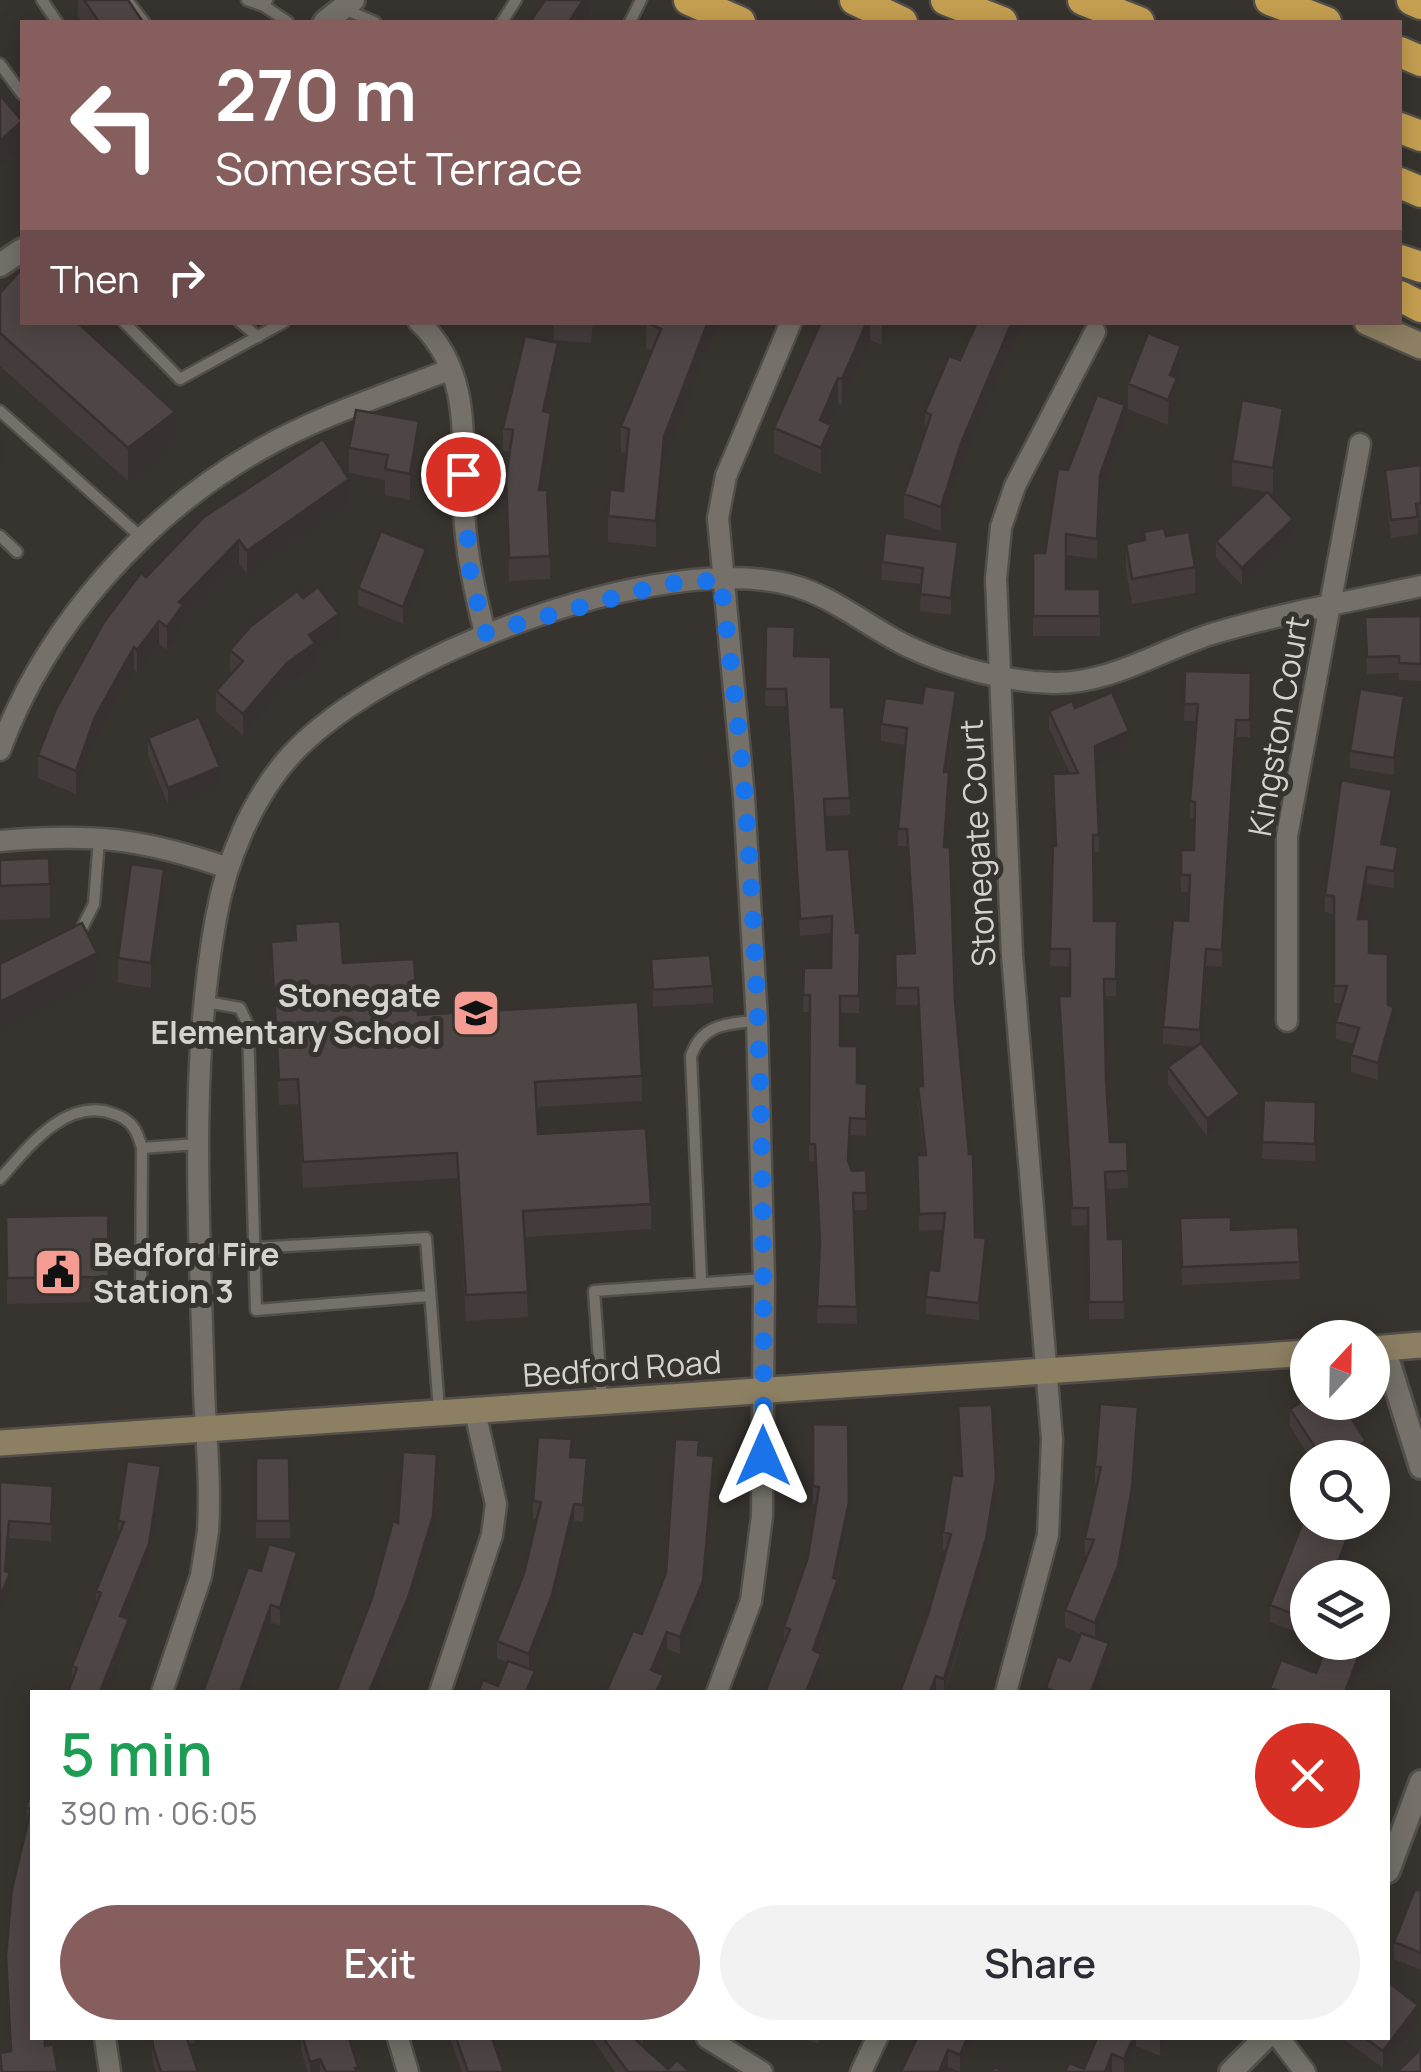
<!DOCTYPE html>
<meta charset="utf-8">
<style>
body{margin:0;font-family:Manrope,sans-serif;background:#f2f2f3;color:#2b2b33;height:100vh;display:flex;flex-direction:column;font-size:38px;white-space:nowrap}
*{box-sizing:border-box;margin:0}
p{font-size:32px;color:#7c7c81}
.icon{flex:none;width:55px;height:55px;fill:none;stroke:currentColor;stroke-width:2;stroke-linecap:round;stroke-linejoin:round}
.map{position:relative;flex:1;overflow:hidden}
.drawer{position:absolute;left:30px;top:1690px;width:1360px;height:350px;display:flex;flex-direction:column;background:#fff;border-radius:0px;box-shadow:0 5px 25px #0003}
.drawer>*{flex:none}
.banner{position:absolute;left:20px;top:20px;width:1382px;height:305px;border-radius:0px;box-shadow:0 5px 25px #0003;background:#865e5e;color:#fff;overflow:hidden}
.needle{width:65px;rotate:22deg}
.buttons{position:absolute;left:1290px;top:1320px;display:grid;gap:20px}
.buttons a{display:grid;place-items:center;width:100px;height:100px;border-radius:50%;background:#fff;box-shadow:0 5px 25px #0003;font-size:50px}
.pin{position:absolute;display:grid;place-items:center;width:85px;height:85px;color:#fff;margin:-42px;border:5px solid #fff;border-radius:50%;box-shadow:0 2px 10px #0007}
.me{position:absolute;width:110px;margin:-55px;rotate:0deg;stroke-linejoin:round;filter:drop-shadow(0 0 8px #0008)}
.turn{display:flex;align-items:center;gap:35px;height:210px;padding:0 30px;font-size:45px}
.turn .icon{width:130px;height:130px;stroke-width:2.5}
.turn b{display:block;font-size:70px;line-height:85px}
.then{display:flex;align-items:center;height:95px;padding:0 30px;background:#0003;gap:20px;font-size:38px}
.round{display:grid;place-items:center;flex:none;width:105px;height:105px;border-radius:52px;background:#f2f2f3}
.summary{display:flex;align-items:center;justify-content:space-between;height:170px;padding:0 30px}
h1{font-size:60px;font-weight:600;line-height:75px;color:#1e9e55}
.primary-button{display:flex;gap:20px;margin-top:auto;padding:20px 30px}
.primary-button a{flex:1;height:115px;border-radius:60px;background:#865e5e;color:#fff;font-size:40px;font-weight:600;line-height:115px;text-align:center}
.primary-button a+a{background:#f2f2f3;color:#2b2b33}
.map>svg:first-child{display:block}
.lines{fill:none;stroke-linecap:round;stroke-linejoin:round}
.service-casing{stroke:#524f4a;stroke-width:15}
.minor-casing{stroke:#524f4a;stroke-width:25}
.tertiary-casing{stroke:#524f4a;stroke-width:28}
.secondary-casing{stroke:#524f4a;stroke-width:30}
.motorway-casing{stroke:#524f4a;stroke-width:35}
.service{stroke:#75716a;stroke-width:10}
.minor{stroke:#75716a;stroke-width:20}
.tertiary{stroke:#75716a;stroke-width:22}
.secondary{stroke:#8d7f62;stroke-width:25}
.motorway{stroke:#c6a051;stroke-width:30}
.wall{fill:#433c3b}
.shaded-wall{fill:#373130}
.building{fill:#4e4645;stroke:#373130;stroke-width:2.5}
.route{stroke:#1a73e8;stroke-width:18;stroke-dasharray:0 32.4}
.labels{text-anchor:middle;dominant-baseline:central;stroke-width:10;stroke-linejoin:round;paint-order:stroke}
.street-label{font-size:32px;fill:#d6d3cf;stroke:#37332e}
.poi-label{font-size:32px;font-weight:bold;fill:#d6d3cf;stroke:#37332e;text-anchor:end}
</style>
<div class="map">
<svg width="1421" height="2072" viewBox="0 0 1421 2072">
<rect width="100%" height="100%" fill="#37332e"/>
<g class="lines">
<!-- service casing -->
<g class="service-casing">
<path id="service" d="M42 0 57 22
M127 0 144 22
M247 0 264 6
M267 0 264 6 288 22
M344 9 375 22
M502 22 516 0
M630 22 641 0
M0 64 22 94
M124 322 180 379 284 322
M240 322 258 337
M0 411 142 538
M0 536 17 552
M77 938 94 904 99 839
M207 1002 240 1008 248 1025 256 1310 429 1296
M0 1179C28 1147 67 1096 114 1114 132 1120 137 1130 142 1148L198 1144
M200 1251 426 1238 439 1410
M701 1280 691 1056C702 1024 726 1024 756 1021
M141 1299 142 1148
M602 1401 594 1291 764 1279"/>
</g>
<!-- minor casing -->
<g class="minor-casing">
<path id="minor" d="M419 322C474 373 461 445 464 511 466 553 475 593 485 633
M0 750C46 625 146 514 261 449 321 415 388 394 451 369
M0 841C92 833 141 838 228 868
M1287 1021V836L1360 444
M162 1692 201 1576 208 1531C211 1484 206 1438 204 1390 200 1235 188 1072 216 918 226 861 252 798 291 755 382 656 659 550 791 585 833 596 868 627 907 646 949 666 1005 682 1053 683 1111 684 1160 650 1215 633 1282 613 1353 601 1421 586
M440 1692 492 1535 496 1504 475 1412
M717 1692 751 1601 762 1516 764 1279 757 1021 744 797 718 518 726 476 791 322
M1006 1692 1048 1535 1052 1439 1012 955 996 579 1001 527 1015 486 1095 332
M105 2038 110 2072
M398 2038 408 2072
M707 2038 762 2072
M1279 2038 1305 2072
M861 2072 877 2038"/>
</g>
<!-- tertiary casing -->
<g class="tertiary-casing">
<path id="tertiary" d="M325 22 353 0
M0 265 22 250
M1384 1348 1421 1467
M1388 1871 1421 1782
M1231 2072 1265 2038"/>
</g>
<!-- secondary casing -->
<g class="secondary-casing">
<path id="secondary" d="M1367 322 1421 346
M1372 1349 1421 1345
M0 1443 1308 1353"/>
</g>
<!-- motorway casing -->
<g class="motorway-casing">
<path id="motorway" d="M689 0 740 22
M855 0 902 22
M946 0 1002 22
M1083 0 1139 22
M1270 0 1326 22
M1412 0 1421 4
M1400 52 1421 61
M1400 128 1421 136
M1400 183 1421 192
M1400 260 1421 267
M1400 296 1421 307"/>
</g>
<!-- service -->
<use href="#service" class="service"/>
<!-- minor -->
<use href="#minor" class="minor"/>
<!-- tertiary -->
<use href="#tertiary" class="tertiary"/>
<!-- secondary -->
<use href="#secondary" class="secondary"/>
<!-- motorway -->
<use href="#motorway" class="motorway"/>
</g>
<!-- wall -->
<path class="wall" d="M78 0H128L143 22H82L78 16Z
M0 293 175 445 128 481 0 366Z
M554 322H593L591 343 554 340Z
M718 322 664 463 656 547 608 542V516L623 491 627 454 621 452V426L652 351 646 348V323Z
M821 322H891L882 345 870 340 842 405 838 403 829 424 831 450 821 474 774 453V428Z
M1019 322V330L961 466 941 531 904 518V494L925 433V412L960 360Z
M558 366 548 412 551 436 543 490 550 556V579L509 581 506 477 510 452 503 451V428Z
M1181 372 1177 383V403L1168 425 1128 409V384Z
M1125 426 1100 496 1097 559 1066 555V589H1100V636H1033V553H1045L1068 470Z
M1283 433 1273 493 1232 486V461Z
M419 446 410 500 385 495V480L349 473V448Z
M1421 465V520L1418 521V534L1391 538 1385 487V470Z
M349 502 247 574 239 563 183 620V628L167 650 159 644 137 673 134 670 95 740 76 794 38 778V755L146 577 204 517Z
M1144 532 1166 536 1195 567V593L1132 604 1126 569V544L1144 541Z
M1293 536 1242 585 1216 558V541Z
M958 559 951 615 920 611 921 584 882 580V562Z
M426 567 403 624 358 605V588Z
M303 598 339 635 315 652V664L287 684 243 735 216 712V691L232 673 230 671V650Z
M1421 616V681L1399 680V673L1367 674 1365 617Z
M766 626 794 656 831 707 850 798V815L825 816 827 850 856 933H860L859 1013H840V1046L857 1083 867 1101 866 1136 850 1135 849 1163 852 1171 866 1170 867 1210H854L857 1324 817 1323 819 1251 815 1162 809 1161 810 1012H803L804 968H831L832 933 800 936 786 706H765Z
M1185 671 1251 673 1250 737H1236L1222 967 1206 966 1200 1043 1240 1111 1207 1136 1168 1084V1067L1195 1047 1163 1044V1027L1188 921 1189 892H1181V850H1194L1195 819 1190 818V801L1197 721H1184Z
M956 708 947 772 949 789 945 847 955 1001 975 1237 986 1255 979 1320 926 1314V1297L939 1271 943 1230 919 1231 917 1155H924L918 1103V1086H922L918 1005H896L895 954 914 953 907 846H898V829L906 745 881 741V724Z
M1075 708 1129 748 1096 763 1099 852H1093L1094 921H1117L1116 996H1104L1106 1078 1110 1142H1127L1128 1188 1106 1189 1108 1239H1123L1124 1319H1089L1088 1225 1072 1226 1059 1014V996H1070V967L1050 966 1053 846H1056L1053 774 1070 773 1049 728V711Z
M1404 713 1394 775 1350 768V751Z
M148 738 220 784 168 805 148 755Z
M1392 807 1384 844 1398 864 1394 888 1367 884 1361 919 1369 953 1394 1024 1378 1080 1351 1072V1055L1354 1044 1336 1039V1022L1342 1003H1334V914L1325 912V895Z
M0 860 50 884V918L0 920Z
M164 894 151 988 118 983V958Z
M295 924 343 963 418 1015 642 1076V1101L536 1107 538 1134 651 1204V1229L524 1237 528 1317 466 1321 457 1178 303 1188 298 1104 279 1105 271 967V942L295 940Z
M651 959 713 986V1003L653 1007Z
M1264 1100 1316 1102 1315 1161 1262 1159Z
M6 1217 109 1277V1302L7 1304Z
M1180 1218 1231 1230 1298 1227 1300 1279 1182 1285Z
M958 1406 996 1496 986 1556 945 1692H900L928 1614 946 1550H943V1532L961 1476Z
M1290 1409 1366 1458H1310L1290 1426Z
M813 1424 849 1519 837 1579 838 1597 819 1652 821 1671 784 1644V1627L808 1557 816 1504H813Z
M1138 1424 1132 1505 1118 1583 1096 1638 1109 1660 1097 1692H1046V1688L1070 1661 1080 1634 1065 1627V1610L1087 1556 1085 1555V1538L1097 1484H1095V1467Z
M699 1455 714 1474 703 1598 680 1654 667 1649 657 1672 664 1692 642 1634 666 1573Z
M572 1457 587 1475 583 1522 574 1521 552 1612 529 1669 535 1688 533 1692H478L498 1686 508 1663 497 1658V1641L524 1573 537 1519 533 1518V1501Z
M256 1458H289L290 1538H256Z
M0 1482 53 1503 51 1541 9 1538 6 1571 10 1590 0 1614Z
M161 1483 149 1562 126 1618 129 1637 72 1682V1666L96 1606V1591L118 1535V1521Z
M1358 1522V1527L1308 1578V1637L1270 1622V1605Z
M297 1570 280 1625 271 1623 261 1571Z
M32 1789V2038L45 2046 58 2072H0V2053L10 2051 6 1956 27 1825 26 1807Z
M1421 1891V1970L1394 1959V1942Z
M1418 2022 1383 2068 1342 2038H1388Z
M151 2038H195V2043L189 2044 198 2072H156L153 2064Z
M301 2038H349L358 2072H308L301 2050Z
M450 2038H492L504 2072H462Z
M592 2038H643V2046L668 2069 690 2072H615Z
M803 2038H821L818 2044Z
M974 2038 960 2072 948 2067 946 2072H901Z
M1097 2038H1167L1160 2056 1136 2046 1126 2072H1065L1084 2069Z"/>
<!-- shaded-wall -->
<path class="shaded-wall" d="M583 0H590V14L585 22H569Z
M22 122V147L0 166V141Z
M708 322H718L664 463 656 547V521L664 437Z
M867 322H870V340L842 405V379Z
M882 322H891L882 345Z
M1012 322H1019V330L961 466 941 531V507L961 443Z
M558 343V366L543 435V411Z
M1181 346V372L1177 383V403L1168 425 1170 375Z
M838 378V403L820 445V420Z
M1125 405V426L1100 496 1097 559 1100 475Z
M1283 408V433L1273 493V468Z
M175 412V445L128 481V448Z
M551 413V436L539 513V490Z
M419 421V446L410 500V474Z
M831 425V450L821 474V448Z
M2 436V461L0 464V438Z
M349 479V502L247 574V551Z
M1293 519V536L1242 585V568Z
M239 540V563L183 620V628L167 650V627L179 602Z
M958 542V559L951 615V598Z
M426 549V567L403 624V607Z
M339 614V635L315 652V664L287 684 243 735V714L309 635Z
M159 621V644L137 673V650Z
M134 647V670L95 740 76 794V771L95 717Z
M956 691V708L944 789V772Z
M1404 696V713L1394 775V758Z
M1236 720V737L1222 967V950Z
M1129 731V748L1095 764V746Z
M220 767V784L168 805V788Z
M1392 790V807L1381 861V844Z
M1398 847V864L1394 888V871Z
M1367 867V884L1358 936V919Z
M164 869V894L151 988V963Z
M1206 949V966L1200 1047V1030Z
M97 953V979L0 1027V1002Z
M1394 1007V1024L1378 1080V1063Z
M1240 1094V1111L1207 1136V1119Z
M986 1238V1255L979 1320V1303Z
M1138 1407 1132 1505 1118 1583 1095 1640V1623Z
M1366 1441V1458H1341Z
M437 1454 433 1533 409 1612 375 1692H369Z
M714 1456V1474L703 1598 680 1654V1637Z
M161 1466V1483L149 1562 120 1633V1616Z
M996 1478V1496L986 1556 944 1692V1679Z
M849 1502V1519L834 1590 838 1579V1597L813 1667V1650L833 1578Z
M574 1504V1521L552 1612 529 1671V1654Z
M9 1521 5 1583 10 1573V1590L0 1614V1597L5 1571Z
M1353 1522H1358V1527L1338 1578H1332Z
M297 1552V1570L280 1625V1608Z
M271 1605V1623L246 1692H240Z
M1375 1613V1630L1372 1638V1620Z
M129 1619V1637L107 1692H101V1689Z
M667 1632V1649L651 1687V1670Z
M1364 1642H1371L1351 1692H1345Z
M1109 1643V1660L1097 1692H1091Z
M821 1654V1671L812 1692H806Z
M535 1671V1688L533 1692H526Z
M664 1675V1692H656Z
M936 1676V1692H930Z
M1418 2005V2022L1383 2068V2051Z
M967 2038H974L960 2072V2055Z
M1133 2038H1136V2046L1126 2072H1124V2059Z
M1160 2038H1167L1160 2056Z
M948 2050V2067L946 2072H939Z
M1112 2054V2072H1105Z
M320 2059V2072H310V2062Z"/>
<!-- building -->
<path class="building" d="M84 0H128L143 22H99Z
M545 0H583L569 22H530Z
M0 95 22 121 0 141Z
M20 271 22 273V322H77L175 412 128 448 0 333V293Z
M708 322 664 437 656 521 608 516 610 489 623 491 629 429 621 426 661 329 646 322Z
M821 322H867L842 379 838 378 820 420 831 425 821 448 774 428Z
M977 322H1012L961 443 941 507 904 494 931 415 925 412 949 356 960 360Z
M1148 333 1181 346 1170 375 1177 378 1168 400 1128 384Z
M525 336 558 343 543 411 551 413 539 490H547L550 556 509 558 506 477 513 430 503 428Z
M1097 395 1125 405 1100 475 1097 539 1066 534V589H1100V616H1033V553H1045L1058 469 1068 470Z
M1242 400 1283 408 1273 468 1232 461Z
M356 410 419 421 410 474 385 469 388 455 349 448Z
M323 439 349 479 247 551 239 540 179 602 183 605 167 627 159 621 137 650 134 647 95 717 76 771 38 755 56 709 104 622 141 573 146 577 204 517Z
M1421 465V503L1416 504 1418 517 1391 520 1385 470Z
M1267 492 1293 519 1242 568 1216 541Z
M1164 528 1166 536 1189 532 1195 567 1132 579 1126 544 1145 540 1144 532Z
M381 531 426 549 403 607 358 588Z
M885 533 958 542 951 598 920 594 923 568 882 562Z
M318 587 339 614 309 635 315 643 287 663 243 714 216 691 243 661 230 650 251 626 297 591 303 598Z
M1421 616V664L1399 663V656L1367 657 1365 617Z
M766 626 795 627 794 656 831 657V707H844L850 798 824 799 827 850 849 849 856 933H860L859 996H840V1046H857V1083L867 1084 866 1119 850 1118 848 1161 852 1171 866 1170 867 1193H853L857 1307 817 1306 820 1242 815 1144H809L810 995H803L804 968H831L832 916 800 919 786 689H765Z
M1185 671 1251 673 1250 720H1236L1222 950 1206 949 1200 1030 1163 1027 1173 920 1188 921 1190 875H1181V850H1194L1195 802 1190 801 1198 704H1184Z
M925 686 956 691 944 772H949L944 847H950L955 1001 969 1154H973L975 1237 986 1238 979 1303 926 1297 929 1270 939 1271 945 1213 919 1214 917 1155H926L918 1086H923L918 988H896L895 954 915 953 907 829H898L907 728 881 724 885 698 922 703Z
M1360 689 1404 696 1394 758 1350 751Z
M1112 692 1129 731 1095 746 1099 835H1093L1094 921H1117L1116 979H1104L1106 1078 1110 1142H1127L1128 1171 1105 1172 1108 1239H1123L1124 1302H1089L1088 1208H1072L1059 996H1070V949H1050L1053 846H1056L1053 774 1078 773 1049 711 1072 701 1075 708Z
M199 717 220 767 168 788 148 738Z
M1341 780 1392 790 1381 844 1398 847 1394 871 1367 867 1358 919H1369V953L1388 954V1005L1394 1007 1378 1063 1351 1055 1359 1028 1336 1022 1347 986H1334V896L1325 895Z
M49 858 50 884 0 886V860Z
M131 864 164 869 151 963 118 958Z
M340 921 343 963 414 959 418 1015 638 1002 642 1076 535 1082 538 1134 646 1128 651 1204 523 1211 528 1292 466 1295 457 1153 303 1162 298 1079 279 1080 271 942 296 940 295 924Z
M82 923 97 953 0 1002V964Z
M710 955 713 986 653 990 651 959Z
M1201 1043 1240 1094 1207 1119 1168 1067Z
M1264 1100 1316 1102 1315 1144 1262 1142Z
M108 1215 109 1277 7 1278 6 1217Z
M1231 1217V1230L1298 1227 1300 1262 1182 1267 1180 1218Z
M1308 1398V1402H1341L1366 1441 1341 1458H1322L1290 1409Z
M1100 1404 1138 1407 1132 1488 1118 1566 1095 1623 1065 1610 1094 1540 1085 1538 1101 1467H1095Z
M992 1405 996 1478 986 1539 944 1679 936 1676 930 1692H900L928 1614 951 1534 943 1532 952 1475 962 1476 958 1406Z
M813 1424 848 1425 849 1502 833 1578 838 1579 813 1650 821 1654 806 1692H765L790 1629 784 1627 808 1557 819 1487 813 1486Z
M538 1437 572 1439 570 1457 587 1458 583 1505 574 1504 552 1595 529 1654 497 1641 524 1573 541 1502 533 1501Z
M675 1439 699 1440 698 1455 714 1456 703 1581 680 1637 667 1632 651 1670 664 1675 656 1692H606L633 1631 642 1634 666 1573Z
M403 1452 437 1454 433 1516 409 1595 369 1692H336L372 1598 393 1521 398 1523Z
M256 1458H289L290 1521H256Z
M127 1461 161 1466 149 1544 120 1616 129 1619 101 1689 106 1691 105 1692H68L77 1668 72 1666 101 1593 96 1591 124 1522 118 1521Z
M0 1482 53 1486 51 1524 9 1521 5 1571 10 1573 0 1597Z
M1308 1509V1522H1353L1332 1578H1308V1620L1270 1605Z
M269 1544 297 1552 280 1608 271 1605 240 1692H203L248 1567 261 1571Z
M1081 1633 1109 1643 1091 1692H1055L1046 1688 1057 1656 1070 1661Z
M1328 1642H1364L1345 1692H1282L1270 1688 1281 1660 1316 1673Z
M508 1661 535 1671 526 1692H478L483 1680 498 1686Z
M32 1789V2038H45V2046L53 2044 58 2072H2L0 2053 11 2051 6 1956 12 1889 31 1809 26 1807Z
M1415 1889 1421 1891V1953L1394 1942Z
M1388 1982 1418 2005 1383 2051 1365 2038H1388Z
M152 2038H187L198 2072H161L153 2047Z
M303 2038H349L358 2067 355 2068 357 2072H326L320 2059 310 2062Z
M456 2038H492L504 2072H468Z
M603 2038H642L637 2041 668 2069 677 2060 690 2072H628Z
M917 2038H967L960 2055 948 2050 939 2072H901Z
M1097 2038H1133L1124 2059 1112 2054 1105 2072H1065L1069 2063 1084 2069Z
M1421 2049V2072H1397Z
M994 2067 1006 2072H992Z"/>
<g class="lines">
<!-- route -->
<path class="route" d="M463 474 470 571 485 633 665 584 721 580C729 652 739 725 745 798 762 1017 765 1237 763 1456"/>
</g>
<!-- icons -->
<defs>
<g id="school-square" transform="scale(2.5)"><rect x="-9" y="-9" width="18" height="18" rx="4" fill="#f59c93" stroke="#37332e"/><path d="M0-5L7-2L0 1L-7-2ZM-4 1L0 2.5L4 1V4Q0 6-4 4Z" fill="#111"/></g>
<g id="civic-square" transform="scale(2.5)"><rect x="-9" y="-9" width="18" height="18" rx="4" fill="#f59c93" stroke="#37332e"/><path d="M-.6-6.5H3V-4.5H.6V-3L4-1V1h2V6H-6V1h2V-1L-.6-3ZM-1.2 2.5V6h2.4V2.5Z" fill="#111"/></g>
</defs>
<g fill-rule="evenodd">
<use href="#school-square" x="476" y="1013"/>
<use href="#civic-square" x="58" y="1272"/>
</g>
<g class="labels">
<!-- street labels -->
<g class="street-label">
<text transform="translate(1278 726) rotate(-80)">Kingston Court</text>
<text transform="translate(977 843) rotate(-93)">Stonegate Court</text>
<text transform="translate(622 1368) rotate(-4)">Bedford Road</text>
</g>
<!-- poi labels -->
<g class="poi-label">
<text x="441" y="995">Stonegate<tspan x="441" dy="37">Elementary School</tspan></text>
<text x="93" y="1254" text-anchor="start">Bedford Fire<tspan x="93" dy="37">Station 3</tspan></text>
</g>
</g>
</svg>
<div class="buttons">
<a><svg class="needle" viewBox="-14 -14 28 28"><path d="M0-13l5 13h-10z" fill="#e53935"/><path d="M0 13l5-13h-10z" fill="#7c7c81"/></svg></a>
<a><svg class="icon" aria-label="search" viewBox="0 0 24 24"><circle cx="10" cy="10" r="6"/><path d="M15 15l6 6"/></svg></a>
<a><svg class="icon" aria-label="layers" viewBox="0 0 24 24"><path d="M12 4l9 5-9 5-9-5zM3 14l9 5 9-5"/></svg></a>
</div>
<div class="pin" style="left:463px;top:474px;background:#d93025"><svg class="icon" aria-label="arrive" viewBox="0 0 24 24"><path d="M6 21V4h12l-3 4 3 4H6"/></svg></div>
<svg class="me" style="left:763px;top:1456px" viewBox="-20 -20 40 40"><path d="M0-17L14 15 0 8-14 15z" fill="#1a73e8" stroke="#fff" stroke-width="4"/></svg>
<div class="banner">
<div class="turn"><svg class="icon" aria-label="left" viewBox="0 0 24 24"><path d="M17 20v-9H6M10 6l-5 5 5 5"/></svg><div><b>270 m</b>Somerset Terrace</div></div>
<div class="then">Then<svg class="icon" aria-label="right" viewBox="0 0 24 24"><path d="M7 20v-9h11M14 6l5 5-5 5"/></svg></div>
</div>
<section class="drawer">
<div class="summary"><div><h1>5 min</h1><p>390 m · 06:05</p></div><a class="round" style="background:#d93025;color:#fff"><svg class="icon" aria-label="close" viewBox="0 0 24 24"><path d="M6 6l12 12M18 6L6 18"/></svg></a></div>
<div class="primary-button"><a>Exit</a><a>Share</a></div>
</section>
</div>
